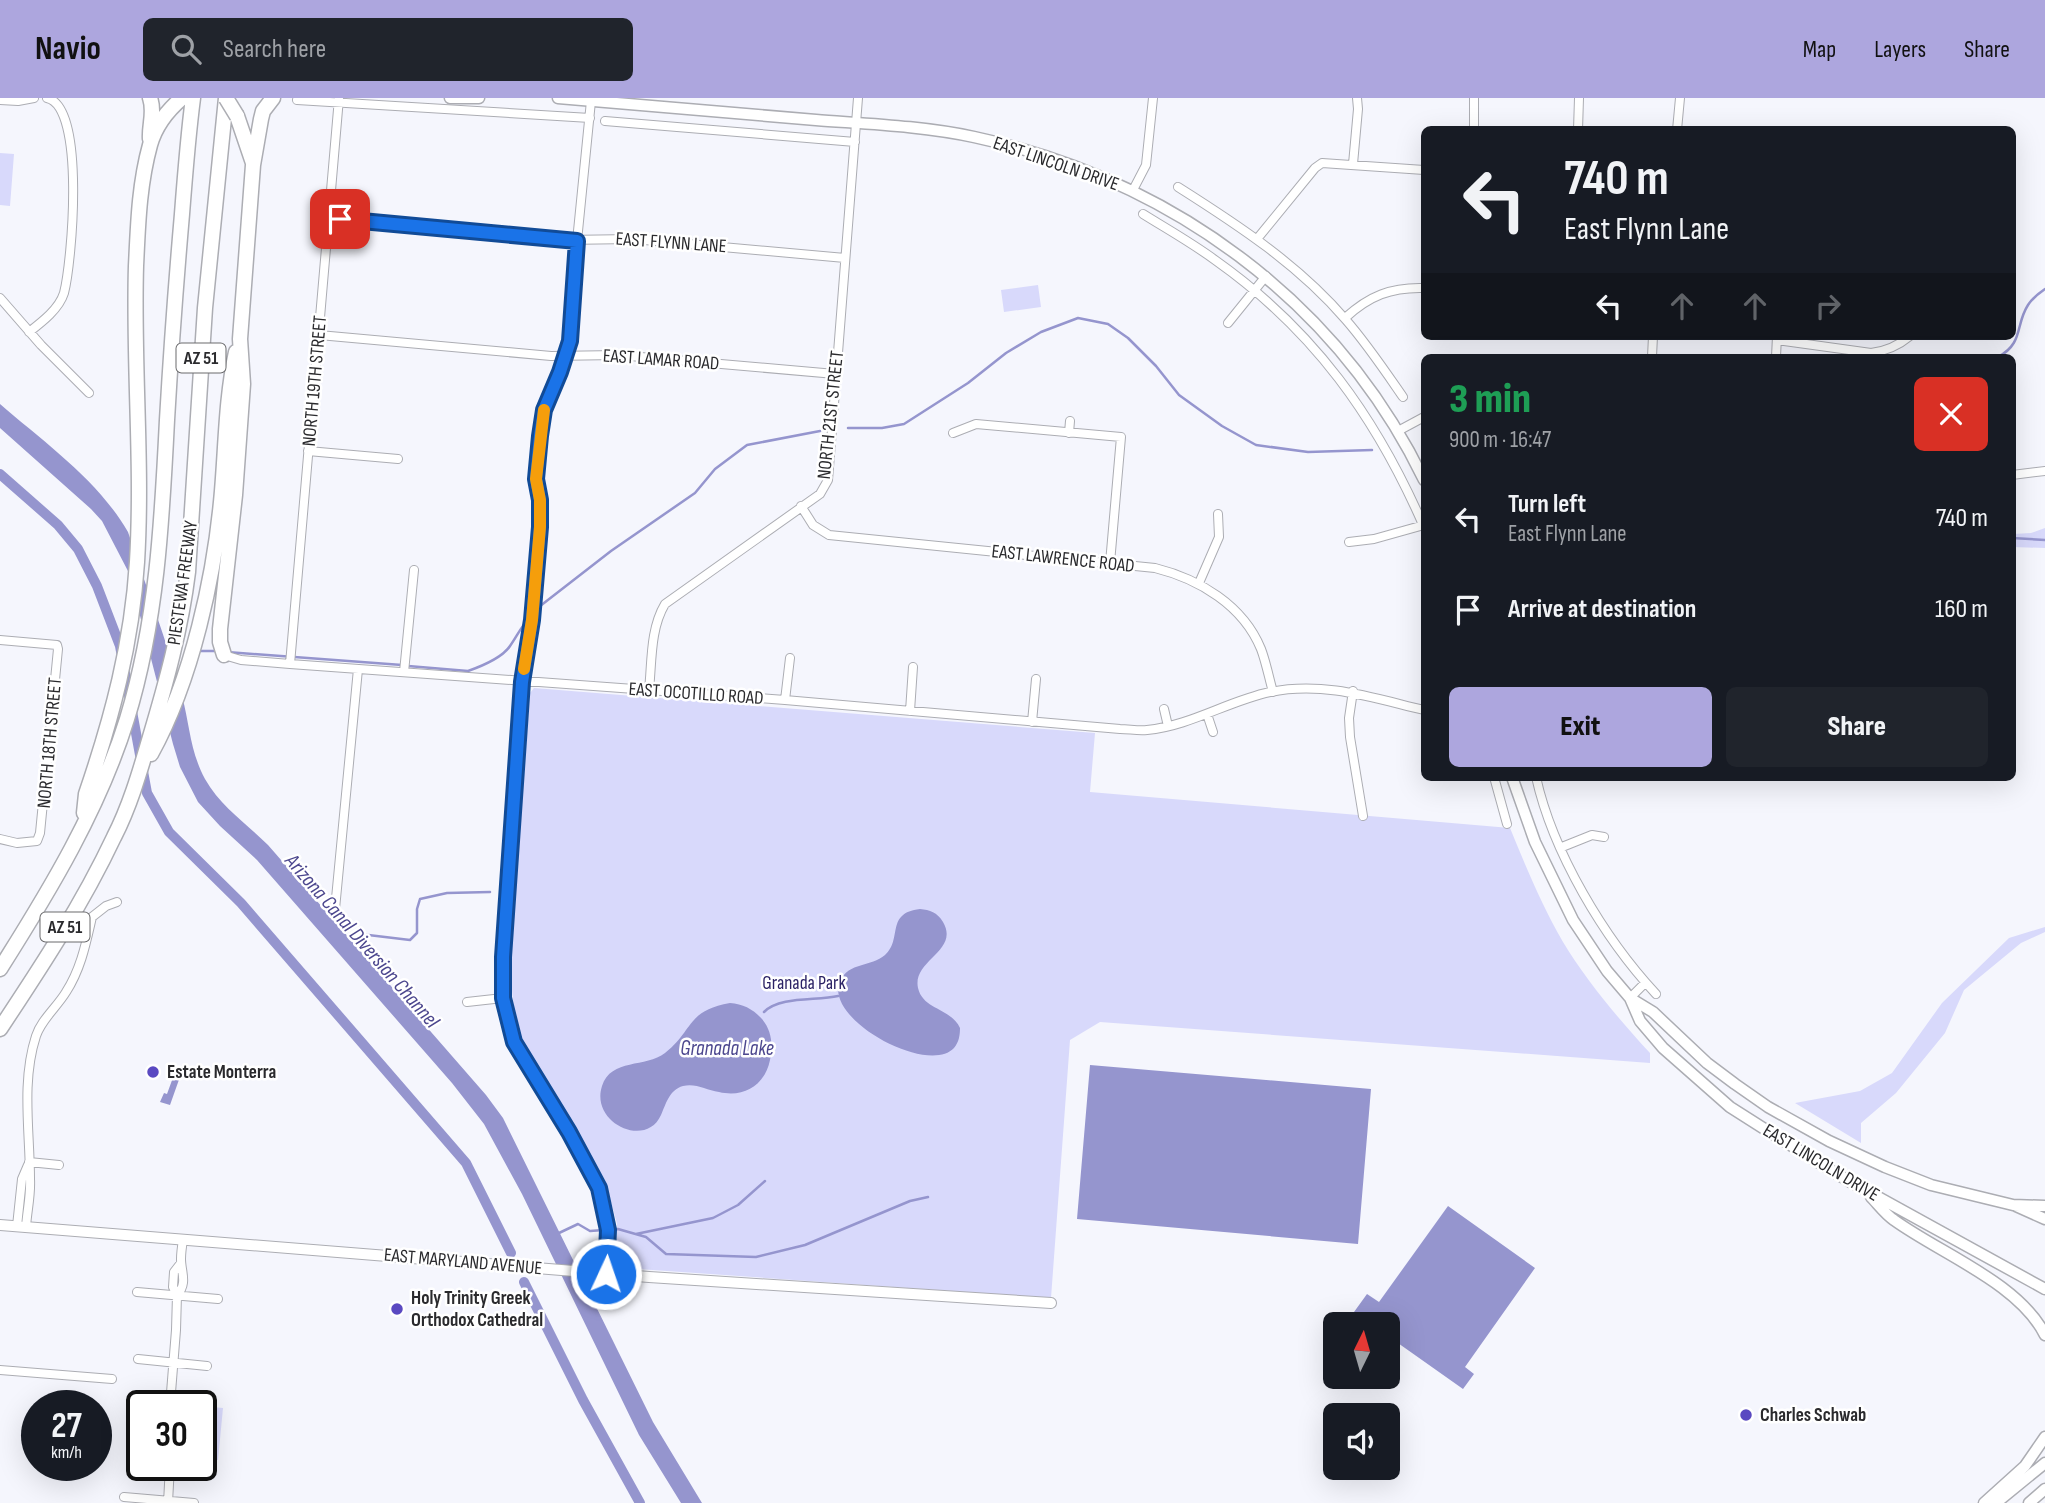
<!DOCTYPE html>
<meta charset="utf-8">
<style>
body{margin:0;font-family:"Sofia Sans Condensed",sans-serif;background:#20242c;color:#f1f3f6;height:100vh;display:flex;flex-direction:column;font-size:26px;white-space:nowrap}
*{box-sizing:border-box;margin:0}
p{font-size:23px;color:#9ea1a6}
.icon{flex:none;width:38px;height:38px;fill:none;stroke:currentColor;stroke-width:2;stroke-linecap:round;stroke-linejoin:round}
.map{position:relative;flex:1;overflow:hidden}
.drawer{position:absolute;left:1421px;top:256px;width:595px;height:427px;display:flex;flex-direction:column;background:#171b24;border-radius:10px;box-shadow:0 7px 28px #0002}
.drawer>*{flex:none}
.top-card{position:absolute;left:1421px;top:28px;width:595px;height:214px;border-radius:10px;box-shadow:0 7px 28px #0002;background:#171b24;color:#f1f3f6;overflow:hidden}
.needle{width:46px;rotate:5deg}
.fabs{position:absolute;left:1323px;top:1214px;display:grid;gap:14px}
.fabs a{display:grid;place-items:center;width:77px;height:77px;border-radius:10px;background:#171b24;box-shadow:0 7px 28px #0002;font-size:35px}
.speed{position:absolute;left:21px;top:1292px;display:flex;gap:14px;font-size:35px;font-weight:700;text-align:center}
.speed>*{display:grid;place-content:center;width:91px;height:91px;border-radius:50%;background:#171b24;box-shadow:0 7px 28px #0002;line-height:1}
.speed small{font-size:18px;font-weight:400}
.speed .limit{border:4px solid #111;border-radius:10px;background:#fff;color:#111}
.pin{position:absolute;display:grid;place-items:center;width:60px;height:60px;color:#fff;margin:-30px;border-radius:14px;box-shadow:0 4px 10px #0006}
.me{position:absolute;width:77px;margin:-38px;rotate:3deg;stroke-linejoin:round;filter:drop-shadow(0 0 5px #0008)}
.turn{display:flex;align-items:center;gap:24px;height:147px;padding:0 28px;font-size:32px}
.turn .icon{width:91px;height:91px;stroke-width:2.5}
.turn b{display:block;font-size:49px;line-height:60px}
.lanes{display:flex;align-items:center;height:66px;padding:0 28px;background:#0003;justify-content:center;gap:35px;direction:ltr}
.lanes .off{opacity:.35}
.round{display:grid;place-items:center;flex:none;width:74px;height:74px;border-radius:10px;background:#20242c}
.head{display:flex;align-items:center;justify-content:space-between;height:119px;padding:0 28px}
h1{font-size:42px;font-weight:800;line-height:52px;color:#1e9e55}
.cta{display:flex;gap:14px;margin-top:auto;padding:14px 28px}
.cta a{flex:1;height:80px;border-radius:10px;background:#ada6de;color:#111;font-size:28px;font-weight:800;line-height:80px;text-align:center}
.cta a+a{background:#20242c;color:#f1f3f6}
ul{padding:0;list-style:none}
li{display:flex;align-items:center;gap:21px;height:91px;padding:0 28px}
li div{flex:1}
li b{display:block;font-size:26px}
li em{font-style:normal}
header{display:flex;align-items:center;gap:42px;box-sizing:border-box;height:98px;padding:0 35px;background:#ada6de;color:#111}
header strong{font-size:33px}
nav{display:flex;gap:38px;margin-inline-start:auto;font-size:24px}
.search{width:490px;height:63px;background:#20242c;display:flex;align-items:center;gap:18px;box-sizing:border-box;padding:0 24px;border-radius:10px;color:#9ea1a6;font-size:26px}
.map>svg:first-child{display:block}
.green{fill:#d8d9fb}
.water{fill:#9595ce}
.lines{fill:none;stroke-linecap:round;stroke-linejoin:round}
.stream{stroke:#9595ce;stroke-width:2.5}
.canal{stroke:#9595ce;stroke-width:10}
.minor-casing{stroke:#acadb3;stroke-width:10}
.tertiary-casing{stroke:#acadb3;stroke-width:12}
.secondary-casing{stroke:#acadb3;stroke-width:13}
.motorway-casing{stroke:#acadb3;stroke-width:17}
.minor{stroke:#fff;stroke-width:8}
.tertiary{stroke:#fff;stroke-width:10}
.secondary{stroke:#fff;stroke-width:10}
.motorway{stroke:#fff;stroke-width:14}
.motorway-bridge-casing{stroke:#acadb3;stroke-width:17;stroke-linecap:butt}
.motorway-bridge{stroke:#fff;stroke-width:14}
.route-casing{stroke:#114b97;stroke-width:18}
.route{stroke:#1a73e8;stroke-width:12}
.slow{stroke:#f59e0b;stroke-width:12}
.poi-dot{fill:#5a49c1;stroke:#fff;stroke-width:2.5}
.labels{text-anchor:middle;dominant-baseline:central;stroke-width:5;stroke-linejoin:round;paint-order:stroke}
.shield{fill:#fff;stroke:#6a6a6c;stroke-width:2}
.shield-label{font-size:18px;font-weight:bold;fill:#2a2a2d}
.street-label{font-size:19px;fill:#2a2a2d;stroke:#fff}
.park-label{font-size:19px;fill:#2b2265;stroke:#fff}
.poi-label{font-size:19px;font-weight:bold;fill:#2a2a2d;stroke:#fff;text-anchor:start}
.water-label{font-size:21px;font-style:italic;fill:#4c478e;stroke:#fff}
</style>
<header>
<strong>Navio</strong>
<div class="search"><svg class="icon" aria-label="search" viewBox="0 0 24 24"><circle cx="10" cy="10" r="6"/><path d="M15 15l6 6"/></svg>Search here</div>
<nav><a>Map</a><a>Layers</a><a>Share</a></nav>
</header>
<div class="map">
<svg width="2045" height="1405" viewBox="0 0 2045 1405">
<rect width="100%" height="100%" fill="#f5f6fd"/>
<!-- green -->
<path class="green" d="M0 55 14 56 10 108 0 107Z
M1038 187 1041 209 1004 214 1001 192Z
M2045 430V450L2013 449V436L2031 435Z
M534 590 1095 635 1090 694 1510 730C1526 769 1542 808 1563 844 1585 881 1621 924 1650 955V965L1100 924 1070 942 1051 1200 624 1170 618 1167 616 1162 617 1126 605 1082 520 942C512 912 511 884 511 854L530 595Z
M2045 829V834L2021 845 1964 892 1945 935 1896 995 1861 1025V1045L1795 1005 1860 993 1892 975 1942 905 2009 840Z
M201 1308 223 1310 218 1362 201 1360Z"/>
<!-- water -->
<path class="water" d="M0 306C45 345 98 382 128 434 146 489 167 543 182 598 190 628 190 653 205 681 221 709 246 725 268 747L486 997 503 1020 653 1324 702 1405H681L639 1337 522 1096 484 1026 452 985 257 762 220 728 198 704 180 669 173 646 129 475 102 423 91 411 0 330Z
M920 811C930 812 937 814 943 824 960 853 912 862 918 890 923 912 951 910 960 930 960 937 959 944 954 950 928 978 823 921 840 883 849 864 871 869 885 857 903 841 885 815 920 811Z
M730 905C743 906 753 911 762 921 772 933 773 947 770 962 765 987 744 1000 719 994 706 992 696 985 683 988 669 992 666 1006 661 1017 646 1051 590 1025 602 988 611 960 646 970 665 955 694 932 686 913 730 905Z
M1090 967 1371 991 1358 1146 1077 1121Z
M175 974 181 976 170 1007 160 1004 164 995 167 996Z
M1448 1108 1535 1170 1465 1269 1474 1276 1463 1291 1388 1238V1227H1372L1354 1214 1367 1196 1379 1204Z"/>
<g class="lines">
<!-- stream -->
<path class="stream" d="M1998 259C2024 245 2015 227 2028 207 2032 201 2039 195 2045 191
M848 330H882L904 326 968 285 1006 255 1041 234 1078 220 1108 226 1128 240 1156 268 1179 297 1222 328 1256 347 1308 354 1372 352
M2012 440 2045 442
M535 512 611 453 695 395 715 371 747 347 820 333
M199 553H217
M227 554 402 567
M408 568 468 573C482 568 502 560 510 548 517 538 521 529 529 520
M349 845 360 836 410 842 417 835V811L420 801 447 795 490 794
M764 914C780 898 816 903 838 898
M559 1135 578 1126 590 1133 618 1131 646 1139 666 1156 756 1159 805 1147 910 1103 928 1099
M636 1136 713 1120 738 1107 765 1083"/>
<!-- canal -->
<path class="canal" d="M0 376 58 427 78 451 97 488 120 548 147 695 169 734 241 805 466 1065 511 1155
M524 1184 583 1302 640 1405"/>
<!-- minor casing -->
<g class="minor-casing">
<path id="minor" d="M1474 0V32
M0 2 18 3 34 0
M297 2 590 20
M591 3 577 143 570 243 560 274 544 312 540 338 536 381 540 402V429L532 522 522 584 503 859V900L514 944 569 1034 599 1090 608 1132 606 1176
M605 23 855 44
M1578 32 1579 0
M1677 32 1680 0
M1353 66 1358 11 1357 0
M1178 89C1238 127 1299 167 1346 222 1367 246 1385 273 1403 299
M1133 92 1146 67 1153 0
M1143 116C1167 131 1192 145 1215 162 1314 232 1376 319 1424 429
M330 120 564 142 633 141 845 160
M1257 141 1315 70 1322 65 1424 72
M0 200 41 247 89 295
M1345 220C1369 198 1391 189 1424 190
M1228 225 1266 178
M29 234C42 224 59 211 64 195 72 164 86 8 47 0
M319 237 551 258 618 257 835 276
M1777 242 1871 255C1887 253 1898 248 1910 238
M1652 259 1653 238
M1776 259 1777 238
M1398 333 1424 319
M953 335 976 326 1121 339 1110 465
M1069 335 1070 323
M308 353 398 361
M2012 377 2045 373
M801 408 813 427 829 437 1155 470C1199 481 1243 507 1261 551 1266 564 1269 580 1273 594
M1349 444 1374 441 1424 427
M1199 485 1219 439 1218 416
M0 542 57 547 58 551 40 735 37 743 17 745 0 741
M224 557 241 562 290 566 785 602 1120 631C1129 631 1138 633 1147 632 1190 628 1228 603 1270 594 1324 583 1373 600 1424 612
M290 566 339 0
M404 574 414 472
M649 592C652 564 650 531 665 506L820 396 828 382 858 0
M1353 593 1349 620 1350 639 1363 718
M785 602 790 560
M1164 611 1168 628
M910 613 913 569
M1207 616 1213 634
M1032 624 1036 581
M1494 679 1507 726
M1536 679C1553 755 1604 840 1656 896
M1562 749 1592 737 1604 739
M335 811 358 571
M1630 900 1645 885
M467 904 503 900
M29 1064 59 1067
M17 1128 22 1081 28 1067
M26 1129C27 1113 31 1097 30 1081 30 1034 21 984 36 938 41 922 57 909 66 894 81 871 86 845 92 819L106 808 117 804
M137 1194 218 1201
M177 1197C188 1185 181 1174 181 1161 181 1155 182 1148 183 1142
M138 1261 207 1268
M0 1272 112 1281
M170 1307 176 1232 177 1197 173 1189 174 1174 181 1165
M124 1399 194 1405
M168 1405 170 1367"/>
</g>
<!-- tertiary casing -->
<g class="tertiary-casing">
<path id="tertiary" d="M0 1127 649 1179 1051 1205"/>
</g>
<!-- secondary casing -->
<g class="secondary-casing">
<path id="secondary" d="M450 0H479
M558 0C644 7 730 14 816 22 868 26 922 28 974 39 1169 81 1336 201 1424 382
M1512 679 1535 744 1573 822 1607 873 1630 900 1640 923 1663 950 1730 1009 1763 1030 1847 1082 2045 1191
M1630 900 1653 914 1707 965 1735 986 1768 1009 1829 1043 1885 1069 1931 1087 2013 1107 2045 1108
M1871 1099C1878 1106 1885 1116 1894 1122 1941 1156 2019 1185 2045 1237
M2016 1108 2045 1121
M1984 1405 2025 1368 2045 1339
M1996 1405 2045 1365
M2029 1405 2045 1391"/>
</g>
<!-- motorway casing -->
<g class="motorway-casing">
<path id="motorway" d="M237 18 253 65
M150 41C149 27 155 14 150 0
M224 557 220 544V531L235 397 243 286 240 241 253 67 261 21 263 13 273 0
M151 656C192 582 215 477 222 393 226 346 226 300 236 254
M84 715 86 696C112 620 132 545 137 464 143 366 133 267 136 168 138 127 139 87 150 47 155 29 168 12 182 0
M0 871C50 792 99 711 127 621 157 523 162 424 167 322 171 253 176 185 182 116 185 77 188 38 193 0
M0 931C41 869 82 807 114 739 130 708 140 673 150 639 166 585 181 531 188 474L205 210 226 0"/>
</g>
<!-- minor -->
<use href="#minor" class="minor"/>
<!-- tertiary -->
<use href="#tertiary" class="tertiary"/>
<!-- secondary -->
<use href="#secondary" class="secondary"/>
<!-- motorway -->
<use href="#motorway" class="motorway"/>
<!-- motorway-bridge casing -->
<g class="motorway-bridge-casing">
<path id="motorway-bridge" d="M226 0 237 18"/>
</g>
<!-- motorway-bridge -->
<use href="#motorway-bridge" class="motorway-bridge"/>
</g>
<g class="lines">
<!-- route casing -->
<g class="route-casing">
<path id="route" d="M340 121 577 143 570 243 560 274 544 312 540 338 536 381 540 402V429L532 522 522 584 503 859V900L514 944 569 1034 599 1090 608 1132 606 1176"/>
</g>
<!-- route -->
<use href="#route" class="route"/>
<!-- slow -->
<path class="slow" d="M524 571 532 522 540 429V402L536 381 544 312"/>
</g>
<!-- markers -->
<g class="poi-dot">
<circle cx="153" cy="974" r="7"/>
<circle cx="397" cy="1211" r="7"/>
<circle cx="1746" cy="1317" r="7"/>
</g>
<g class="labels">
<!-- shield labels -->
<g class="shield">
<rect x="176.5" y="245.5" width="49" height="29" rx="5"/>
<rect x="40.5" y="814.5" width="49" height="29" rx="5"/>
</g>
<g class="shield-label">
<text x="201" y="260">AZ 51</text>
<text x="65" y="829">AZ 51</text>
</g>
<!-- street labels -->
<g class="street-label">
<text transform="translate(1056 66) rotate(19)">EAST LINCOLN DRIVE</text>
<text transform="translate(671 145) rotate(4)">EAST FLYNN LANE</text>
<text transform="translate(661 262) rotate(4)">EAST LAMAR ROAD</text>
<text transform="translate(315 283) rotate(-85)">NORTH 19TH STREET</text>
<text transform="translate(831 317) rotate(-84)">NORTH 21ST STREET</text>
<text transform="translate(1063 461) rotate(6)">EAST LAWRENCE ROAD</text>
<text transform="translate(183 485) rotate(-82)">PIESTEWA FREEWAY</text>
<text transform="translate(696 596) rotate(4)">EAST OCOTILLO ROAD</text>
<text transform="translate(50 645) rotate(-85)">NORTH 18TH STREET</text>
<text transform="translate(1821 1065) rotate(31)">EAST LINCOLN DRIVE</text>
<text transform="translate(463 1164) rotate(5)">EAST MARYLAND AVENUE</text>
</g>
<!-- park labels -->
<g class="park-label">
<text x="804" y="885">Granada Park</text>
</g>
<!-- poi labels -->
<g class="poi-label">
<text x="167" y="974">Estate Monterra</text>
<text x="411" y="1200">Holy Trinity Greek<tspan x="411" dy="22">Orthodox Cathedral</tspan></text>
<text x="1760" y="1317">Charles Schwab</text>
</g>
<!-- water labels -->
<g class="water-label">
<text transform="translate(362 843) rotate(49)">Arizona Canal Diversion Channel</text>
<text x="727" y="950">Granada Lake</text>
</g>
</g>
</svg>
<div class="fabs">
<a><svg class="needle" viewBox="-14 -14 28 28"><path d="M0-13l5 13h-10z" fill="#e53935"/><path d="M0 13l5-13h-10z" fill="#9ea1a6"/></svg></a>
<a><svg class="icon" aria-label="sound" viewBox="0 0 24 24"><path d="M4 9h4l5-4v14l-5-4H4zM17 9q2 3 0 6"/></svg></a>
</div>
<div class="speed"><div>27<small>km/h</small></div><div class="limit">30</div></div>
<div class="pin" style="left:340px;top:121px;background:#d93025"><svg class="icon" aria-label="arrive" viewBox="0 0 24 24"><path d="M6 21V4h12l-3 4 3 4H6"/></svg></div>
<svg class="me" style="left:606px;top:1176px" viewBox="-20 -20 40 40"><circle r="17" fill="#1a73e8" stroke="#fff" stroke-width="3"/><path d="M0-11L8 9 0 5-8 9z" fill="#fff"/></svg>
<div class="top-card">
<div class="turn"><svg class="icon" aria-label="left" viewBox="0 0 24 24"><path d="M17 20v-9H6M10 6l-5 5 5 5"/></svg><div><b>740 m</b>East Flynn Lane</div></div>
<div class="lanes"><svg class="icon" aria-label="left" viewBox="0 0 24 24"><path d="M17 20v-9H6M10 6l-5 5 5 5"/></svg><svg class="icon off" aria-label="ahead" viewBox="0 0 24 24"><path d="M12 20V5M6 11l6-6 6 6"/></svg><svg class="icon off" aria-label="ahead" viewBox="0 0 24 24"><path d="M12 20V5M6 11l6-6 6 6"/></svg><svg class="icon off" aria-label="right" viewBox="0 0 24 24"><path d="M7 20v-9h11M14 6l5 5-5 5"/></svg></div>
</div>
<section class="drawer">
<div class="head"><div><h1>3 min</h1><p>900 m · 16:47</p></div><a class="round" style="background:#d93025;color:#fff"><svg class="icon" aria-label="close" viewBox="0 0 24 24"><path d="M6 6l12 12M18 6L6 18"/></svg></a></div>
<ul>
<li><svg class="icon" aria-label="left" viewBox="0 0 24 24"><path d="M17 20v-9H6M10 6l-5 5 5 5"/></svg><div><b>Turn left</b><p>East Flynn Lane</p></div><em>740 m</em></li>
<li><svg class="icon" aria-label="arrive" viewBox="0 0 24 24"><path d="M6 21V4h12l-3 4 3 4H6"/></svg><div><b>Arrive at destination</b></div><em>160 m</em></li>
</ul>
<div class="cta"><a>Exit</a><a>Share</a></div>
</section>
</div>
